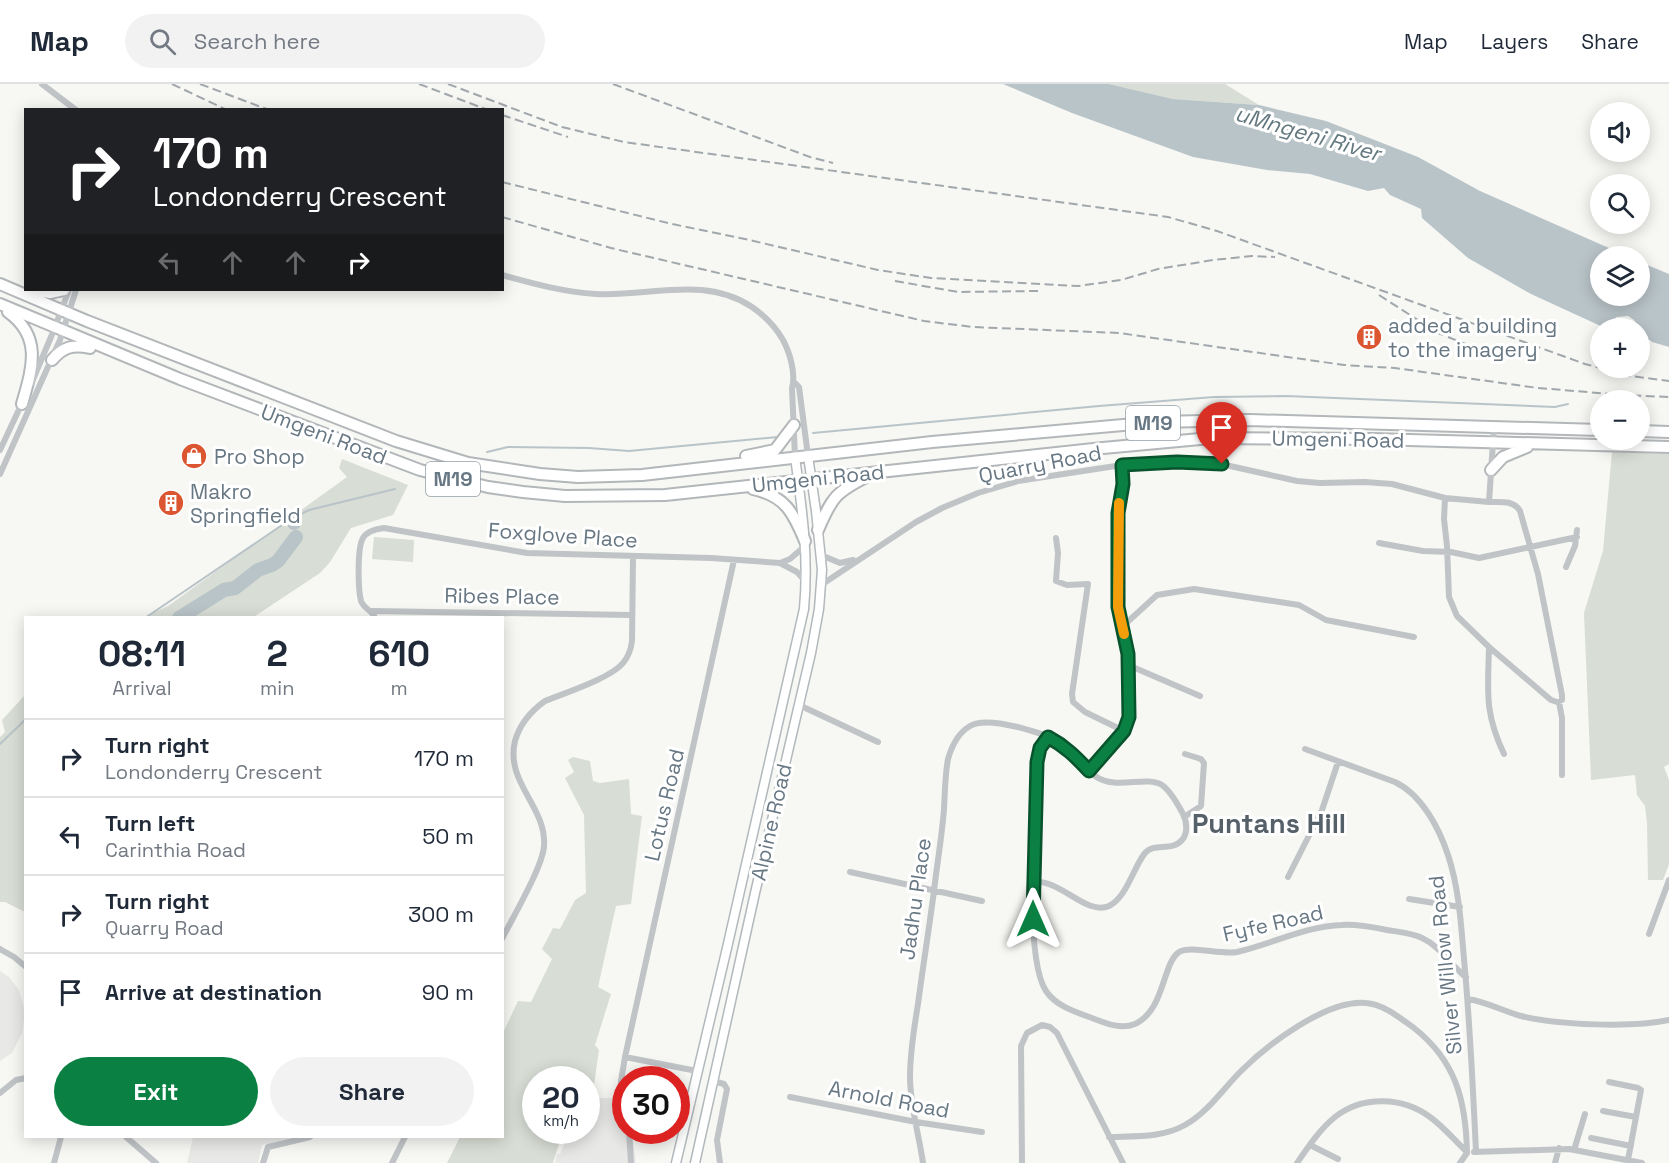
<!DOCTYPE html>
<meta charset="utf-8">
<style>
body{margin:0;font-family:"Space Grotesk",sans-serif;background:#f2f2f3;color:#1f2937;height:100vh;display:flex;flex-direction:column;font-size:22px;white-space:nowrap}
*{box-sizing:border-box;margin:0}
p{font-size:20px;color:#747a83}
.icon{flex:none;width:33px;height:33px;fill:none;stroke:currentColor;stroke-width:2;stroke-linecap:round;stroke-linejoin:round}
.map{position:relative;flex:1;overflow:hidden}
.sheet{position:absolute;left:24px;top:532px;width:480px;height:522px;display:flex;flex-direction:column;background:#fff;border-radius:0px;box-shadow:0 3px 15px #0003}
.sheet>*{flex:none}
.top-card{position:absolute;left:24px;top:24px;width:480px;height:183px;border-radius:0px;box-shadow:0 3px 15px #0003;background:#202124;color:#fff;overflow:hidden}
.buttons{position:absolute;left:1590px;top:18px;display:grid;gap:12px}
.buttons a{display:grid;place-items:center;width:60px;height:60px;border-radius:50%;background:#fff;box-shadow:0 3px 15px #0003;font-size:30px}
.speed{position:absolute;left:522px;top:982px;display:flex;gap:12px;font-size:30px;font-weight:700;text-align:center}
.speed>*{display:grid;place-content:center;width:78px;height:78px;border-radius:50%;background:#fff;box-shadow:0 3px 15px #0003;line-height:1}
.speed small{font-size:15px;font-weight:400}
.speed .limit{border:9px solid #d22;background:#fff;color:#111}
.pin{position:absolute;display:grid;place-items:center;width:51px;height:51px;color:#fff;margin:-62px -26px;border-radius:50% 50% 50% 0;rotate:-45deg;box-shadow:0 0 6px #0007}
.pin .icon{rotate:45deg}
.me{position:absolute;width:66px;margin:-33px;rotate:0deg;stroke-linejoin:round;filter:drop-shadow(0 0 4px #0008)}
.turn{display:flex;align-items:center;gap:21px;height:126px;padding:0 30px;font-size:27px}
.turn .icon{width:78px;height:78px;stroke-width:2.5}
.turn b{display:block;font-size:42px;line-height:51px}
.lanes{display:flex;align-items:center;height:57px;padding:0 30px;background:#0003;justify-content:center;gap:30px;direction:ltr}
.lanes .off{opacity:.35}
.eta{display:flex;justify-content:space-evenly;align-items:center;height:102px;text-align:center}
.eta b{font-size:36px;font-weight:700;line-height:42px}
.primary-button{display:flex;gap:12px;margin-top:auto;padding:12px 30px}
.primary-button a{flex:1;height:69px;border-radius:36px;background:#0b8043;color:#fff;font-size:24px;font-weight:700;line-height:69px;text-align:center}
.primary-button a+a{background:#f2f2f3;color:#1f2937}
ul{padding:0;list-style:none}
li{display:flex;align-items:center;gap:18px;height:78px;padding:0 30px;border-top:2px solid #e0e1e3}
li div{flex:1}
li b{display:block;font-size:22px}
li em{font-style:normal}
header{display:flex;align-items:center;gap:36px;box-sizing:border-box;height:84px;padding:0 30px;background:#fff;border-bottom:2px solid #e0e1e3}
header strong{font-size:28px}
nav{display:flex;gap:33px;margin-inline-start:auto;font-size:21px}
.search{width:420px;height:54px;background:#f2f2f3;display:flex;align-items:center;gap:15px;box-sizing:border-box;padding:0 21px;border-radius:33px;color:#747a83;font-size:22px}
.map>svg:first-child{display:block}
.built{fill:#e8e8e7}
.green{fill:#d8ddd5}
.water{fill:#b9c4c8}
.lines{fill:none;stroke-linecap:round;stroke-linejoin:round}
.stream{stroke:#b9c4c8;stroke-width:2}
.river{stroke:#b9c4c8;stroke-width:14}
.secondary-casing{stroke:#b2b8bc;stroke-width:11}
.highway-casing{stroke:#b3b7ba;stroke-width:14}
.street{stroke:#c0c4c7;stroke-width:6}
.secondary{stroke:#fff;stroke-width:8}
.highway{stroke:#fff;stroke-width:10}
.rail{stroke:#a1a8ac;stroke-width:2;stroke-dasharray:9 4.5;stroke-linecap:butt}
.route-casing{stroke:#07532c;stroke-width:15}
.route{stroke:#0b8043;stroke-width:10}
.slow{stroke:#f59e0b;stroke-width:10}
.labels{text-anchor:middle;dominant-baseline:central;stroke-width:6;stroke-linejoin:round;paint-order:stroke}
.shield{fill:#fff;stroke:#95a0a8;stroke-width:1.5}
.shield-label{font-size:20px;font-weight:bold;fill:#677783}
.poi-label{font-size:21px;fill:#677783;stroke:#fff;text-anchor:start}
.street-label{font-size:21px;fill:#677783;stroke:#fff}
.water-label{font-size:22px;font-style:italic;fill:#63787f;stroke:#fff}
.district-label{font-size:27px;font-weight:bold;fill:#556069;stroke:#fff}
</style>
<header>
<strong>Map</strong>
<div class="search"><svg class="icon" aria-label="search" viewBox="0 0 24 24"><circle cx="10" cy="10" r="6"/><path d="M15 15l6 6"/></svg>Search here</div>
<nav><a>Map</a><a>Layers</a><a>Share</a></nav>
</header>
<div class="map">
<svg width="1669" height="1079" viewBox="0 0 1669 1079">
<rect width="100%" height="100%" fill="#f7f7f4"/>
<!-- built -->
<path class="built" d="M0 887 9 893 19 906 25 928 22 949 12 969 0 977Z
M587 1014H609L625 1017 626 1047H632L636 1079H555L557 1070H560L570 1047H586Z
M193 1053H295L262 1061 258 1079H187Z"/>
<!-- green -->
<path class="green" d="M1109 0H1225L1259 21 1173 15Z
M1612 368 1669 370V680L1664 683 1669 696V780L1663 796H1648L1647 739 1645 722 1637 711 1635 691 1591 696 1584 529 1603 467Z
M342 375 408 401 393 431 351 444 330 478 320 489 252 534H142L168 522 347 393 339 384Z
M374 453 414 456 413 478 372 475Z
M25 611V828L5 818H0V653L5 648 2 636Z
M573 673 590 677 593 697 600 699 629 695 631 730 642 732 631 820 616 822 598 903 611 910 595 961 599 966 594 1001 587 1004 586 996H536V1047H563L553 1079H447L460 1053H502L503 949 518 917 531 918 552 875 542 865 553 844 560 845 575 816 586 809 584 731 565 694 574 688 568 676Z"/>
<!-- water -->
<path class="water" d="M1003 0H1109L1173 15 1259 21 1326 37 1418 73 1480 107 1627 172H1600V212H1640V178L1669 190V263L1652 258 1644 251 1634 236 1628 232 1616 233 1614 237 1605 244 1531 210 1468 174 1422 134 1421 125 1390 111 1384 104 1368 107 1310 90 1267 86 1193 73 1072 29Z"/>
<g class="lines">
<!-- stream -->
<path class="stream" d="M1640 264 1650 254
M813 349 1099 322 1214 313 1286 312 1555 323 1568 320
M487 368 508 363 589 364 629 367 778 353
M145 534 291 435 309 426 395 405
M0 660 26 635"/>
<!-- river -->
<path class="river" d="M294 439 295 432
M179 534 224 506 235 504 258 486 272 481 278 477 296 453"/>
<!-- secondary casing -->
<g class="secondary-casing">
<path id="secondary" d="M676 1079 727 864 804 525C809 473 802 424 795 373
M695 1079 755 809 811 569 819 525 822 486 816 427 808 372"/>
</g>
<!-- highway casing -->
<g class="highway-casing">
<path id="highway" d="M0 200 87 237 396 357 468 379 540 390 578 393 642 391 932 358 1157 338 1250 336 1600 346
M33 206 50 209 64 206
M0 220 180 295 420 386 488 403 523 408 565 412 665 411 1103 364 1211 354 1372 355 1669 363
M8 228C43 253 32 285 22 320
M52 276C63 263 73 260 90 264
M1640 347 1669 348
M746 372 775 366 794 341
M1491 386 1503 373 1527 363
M753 405C785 412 793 428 805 457
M818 446C832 413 836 408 868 392"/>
</g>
<!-- street -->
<path class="street" d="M42 0 76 26
M502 191C534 200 564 208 596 210 649 213 705 191 752 223 765 232 775 242 783 256 790 269 796 290 792 304L795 373
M794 298 799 303 808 372
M31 300 51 253 69 206
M0 366 23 317
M0 390 60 256 76 206
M1445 414 1444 435 1447 462 1449 513 1457 532 1489 563C1488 607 1484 628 1504 670
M1489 418C1500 418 1514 416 1520 427L1538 490 1562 611V616L1557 618 1551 616 1489 563
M1056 454 1058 469 1056 497 1067 501 1088 500 1072 610 1073 618 1085 628 1124 647
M1379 459 1423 467 1451 468 1479 474 1577 453
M821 471 840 479 853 476
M780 479 790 475 805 462
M1566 483 1575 462 1577 446
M821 501 916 438 942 424 978 409 1018 397 1122 381 1177 378 1221 380 1297 397 1320 399 1365 398 1392 400 1445 414 1489 418 1494 343
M371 527 632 531
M375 534C372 526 364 525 361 517 358 505 357 464 363 454 367 447 376 445 384 444L527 469 711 474 780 479 797 488 806 498
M1122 543 1157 511 1194 505 1299 521 1326 536 1414 553
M1128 581 1200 612
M1559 618 1562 634V691
M799 621 878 658
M1048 653 1040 664 1037 678C1035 724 1023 872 1046 907 1056 922 1075 928 1092 934 1105 939 1121 946 1135 940 1165 926 1162 880 1179 868 1190 861 1221 871 1237 868 1272 860 1306 842 1342 841 1357 840 1372 843 1387 846 1399 848 1412 849 1422 854 1440 862 1451 882 1466 893
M1305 665 1395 698C1422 711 1439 744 1448 771 1459 804 1461 840 1464 875 1470 939 1473 1004 1476 1068
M1089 687 1119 654 1124 647 1129 633 1127 570 1118 523V429L1123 400 1122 381
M1184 733 1201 722 1204 679 1201 675 1185 670
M850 788 982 817
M1288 793 1322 726 1338 678
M1409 815 1460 823
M1649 850 1669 796
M502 855C513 833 543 782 544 762 547 723 505 699 515 657 520 639 531 627 545 617 565 609 611 594 623 579 629 572 631 565 632 557L633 473
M0 865 14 873 26 883
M1468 915C1487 918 1503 927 1521 932 1557 941 1633 944 1669 936
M625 973 697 987
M713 997 724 1000 727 1005 717 1056 720 1079
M1609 998 1638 1004 1641 1006 1628 1076
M0 1009 16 996 26 994
M790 1013 916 1038 982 1048
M1603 1027 1636 1033
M626 1036 621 997 625 973 734 476
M629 1047 631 1079
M126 1053 156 1079
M1109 1053C1135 1052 1162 1054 1185 1041 1207 1029 1223 1005 1241 987 1267 961 1327 915 1366 919 1383 920 1400 934 1414 944 1456 977 1466 1017 1467 1069
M1591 1054 1631 1062
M1310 1061 1338 1075
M1574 1066 1585 1030
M1474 1068 1569 1065 1642 1079
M54 1079 61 1053
M263 1079 268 1063 310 1053
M392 1079 405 1053
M923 1079C919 1051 910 1021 910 993 910 969 914 944 918 920 923 882 929 845 934 807 937 780 942 752 944 725 945 708 945 691 948 675 952 661 958 649 970 642 988 631 1045 649 1062 660 1075 669 1082 683 1095 692 1116 707 1145 691 1162 701 1171 707 1178 721 1183 730 1187 738 1188 749 1182 756 1172 768 1154 758 1145 769 1133 784 1127 813 1109 822 1086 832 1061 795 1033 798
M1022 1079 1021 962 1027 949 1042 941 1050 943 1057 949 1123 1079
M1297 1079C1308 1063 1320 1045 1335 1033 1363 1011 1403 1013 1430 1033 1444 1043 1455 1057 1467 1068
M1460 1079 1467 1069
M1555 1079 1559 1064"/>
<!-- secondary -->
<use href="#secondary" class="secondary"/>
<!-- highway -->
<use href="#highway" class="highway"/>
<!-- rail -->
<path class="rail" d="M172 0 227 26
M200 0 269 26
M419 0 488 26
M448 0 562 43 624 58 1168 133 1217 147 1585 280 1631 292 1669 297
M613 0 810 73 833 79
M502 31 568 53
M502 98 672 140 745 155 878 186 931 194 1078 202 1121 196 1158 185 1213 176 1252 172 1275 173
M502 133 611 164 924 237 973 243 1119 249 1344 281 1395 284 1538 304 1623 311 1669 313
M895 197 958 208 1038 207
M1379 211 1438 249 1468 261 1504 269"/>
</g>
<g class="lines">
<!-- route casing -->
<g class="route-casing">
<path id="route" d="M1033 835 1037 678 1040 664 1048 653C1065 662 1076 673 1089 687L1124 647 1129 633 1128 570 1118 523V429L1123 400 1122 381 1177 378 1222 380"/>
</g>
<!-- route -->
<use href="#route" class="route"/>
<!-- slow -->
<path class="slow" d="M1119 419 1118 523 1124 550"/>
</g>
<!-- icons -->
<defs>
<g id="building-disc" transform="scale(1.35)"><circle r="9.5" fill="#da5530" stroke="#fff"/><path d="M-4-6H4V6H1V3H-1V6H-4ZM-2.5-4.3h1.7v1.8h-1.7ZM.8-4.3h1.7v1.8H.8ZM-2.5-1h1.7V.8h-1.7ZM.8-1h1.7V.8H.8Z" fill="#fff"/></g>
<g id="shop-disc" transform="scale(1.35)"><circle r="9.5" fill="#da5530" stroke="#fff"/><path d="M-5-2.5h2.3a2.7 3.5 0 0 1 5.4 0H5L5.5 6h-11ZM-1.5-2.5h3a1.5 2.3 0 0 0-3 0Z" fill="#fff"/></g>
</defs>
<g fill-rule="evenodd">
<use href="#building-disc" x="1369" y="253"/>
<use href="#shop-disc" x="194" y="372"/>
<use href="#building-disc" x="171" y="419"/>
</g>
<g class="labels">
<!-- shield labels -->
<g class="shield">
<rect x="1126" y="322" width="54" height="34" rx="4.5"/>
<rect x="426" y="378" width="54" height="34" rx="4.5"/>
</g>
<g class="shield-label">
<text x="1153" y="339">M19</text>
<text x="453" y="395">M19</text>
</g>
<!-- poi labels -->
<g class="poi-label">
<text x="1388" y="241">added a building<tspan x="1388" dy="24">to the imagery</tspan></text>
<text x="214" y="372">Pro Shop</text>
<text x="190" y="407">Makro<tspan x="190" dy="24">Springfield</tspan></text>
</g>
<!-- street labels -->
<g class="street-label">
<text transform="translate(324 350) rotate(21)">Umgeni Road</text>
<text transform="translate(1338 355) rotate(1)">Umgeni Road</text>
<text transform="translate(1040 380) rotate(-11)">Quarry Road</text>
<text transform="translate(818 394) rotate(-6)">Umgeni Road</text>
<text transform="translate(563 451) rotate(4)">Foxglove Place</text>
<text transform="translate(502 512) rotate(1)">Ribes Place</text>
<text transform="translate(664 721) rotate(-77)">Lotus Road</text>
<text transform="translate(771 738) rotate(-77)">Alpine Road</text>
<text transform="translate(915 815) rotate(-82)">Jadhu Place</text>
<text transform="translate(1273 839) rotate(-13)">Fyfe Road</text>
<text transform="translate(1445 881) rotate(-96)">Silver Willow Road</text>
<text transform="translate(889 1015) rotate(11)">Arnold Road</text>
</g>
<!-- water labels -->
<g class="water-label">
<text transform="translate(1308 49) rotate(16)">uMngeni River</text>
</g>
<!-- district labels -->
<g class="district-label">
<text x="1269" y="739">Puntans Hill</text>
</g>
</g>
</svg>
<div class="buttons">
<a><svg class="icon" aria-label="sound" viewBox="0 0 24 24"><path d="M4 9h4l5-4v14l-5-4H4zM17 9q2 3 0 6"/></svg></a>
<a><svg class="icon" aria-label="search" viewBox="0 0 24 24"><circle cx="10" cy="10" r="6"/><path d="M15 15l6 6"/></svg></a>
<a><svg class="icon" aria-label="layers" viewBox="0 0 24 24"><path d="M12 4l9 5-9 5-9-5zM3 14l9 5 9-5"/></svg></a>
<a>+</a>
<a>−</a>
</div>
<div class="speed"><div>20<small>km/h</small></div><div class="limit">30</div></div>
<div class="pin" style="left:1222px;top:380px;background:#d93025"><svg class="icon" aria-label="arrive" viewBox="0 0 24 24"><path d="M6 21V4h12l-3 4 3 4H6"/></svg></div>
<svg class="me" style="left:1033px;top:835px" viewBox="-20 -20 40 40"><path d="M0-17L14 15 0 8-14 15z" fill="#0b8043" stroke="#fff" stroke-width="4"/></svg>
<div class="top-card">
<div class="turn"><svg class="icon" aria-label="right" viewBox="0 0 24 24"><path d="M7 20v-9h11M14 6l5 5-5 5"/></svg><div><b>170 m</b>Londonderry Crescent</div></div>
<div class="lanes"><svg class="icon off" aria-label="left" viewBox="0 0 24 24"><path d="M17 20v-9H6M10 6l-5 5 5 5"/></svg><svg class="icon off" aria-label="ahead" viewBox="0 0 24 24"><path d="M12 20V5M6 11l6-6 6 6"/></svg><svg class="icon off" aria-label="ahead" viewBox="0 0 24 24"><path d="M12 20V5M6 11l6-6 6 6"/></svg><svg class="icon" aria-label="right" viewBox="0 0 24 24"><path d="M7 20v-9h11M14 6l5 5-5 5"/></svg></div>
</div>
<section class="sheet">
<div class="eta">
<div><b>08:11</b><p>Arrival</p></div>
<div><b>2</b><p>min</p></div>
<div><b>610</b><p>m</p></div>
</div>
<ul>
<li><svg class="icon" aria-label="right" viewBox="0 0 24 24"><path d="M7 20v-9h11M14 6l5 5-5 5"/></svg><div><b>Turn right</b><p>Londonderry Crescent</p></div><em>170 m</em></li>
<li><svg class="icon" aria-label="left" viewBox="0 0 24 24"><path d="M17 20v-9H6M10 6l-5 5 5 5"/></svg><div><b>Turn left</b><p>Carinthia Road</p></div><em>50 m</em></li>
<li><svg class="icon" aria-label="right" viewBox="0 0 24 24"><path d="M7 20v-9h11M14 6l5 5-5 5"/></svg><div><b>Turn right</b><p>Quarry Road</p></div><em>300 m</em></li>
<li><svg class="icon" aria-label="arrive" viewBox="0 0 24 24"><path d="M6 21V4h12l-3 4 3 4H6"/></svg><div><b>Arrive at destination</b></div><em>90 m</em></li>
</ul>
<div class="primary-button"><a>Exit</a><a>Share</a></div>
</section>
</div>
